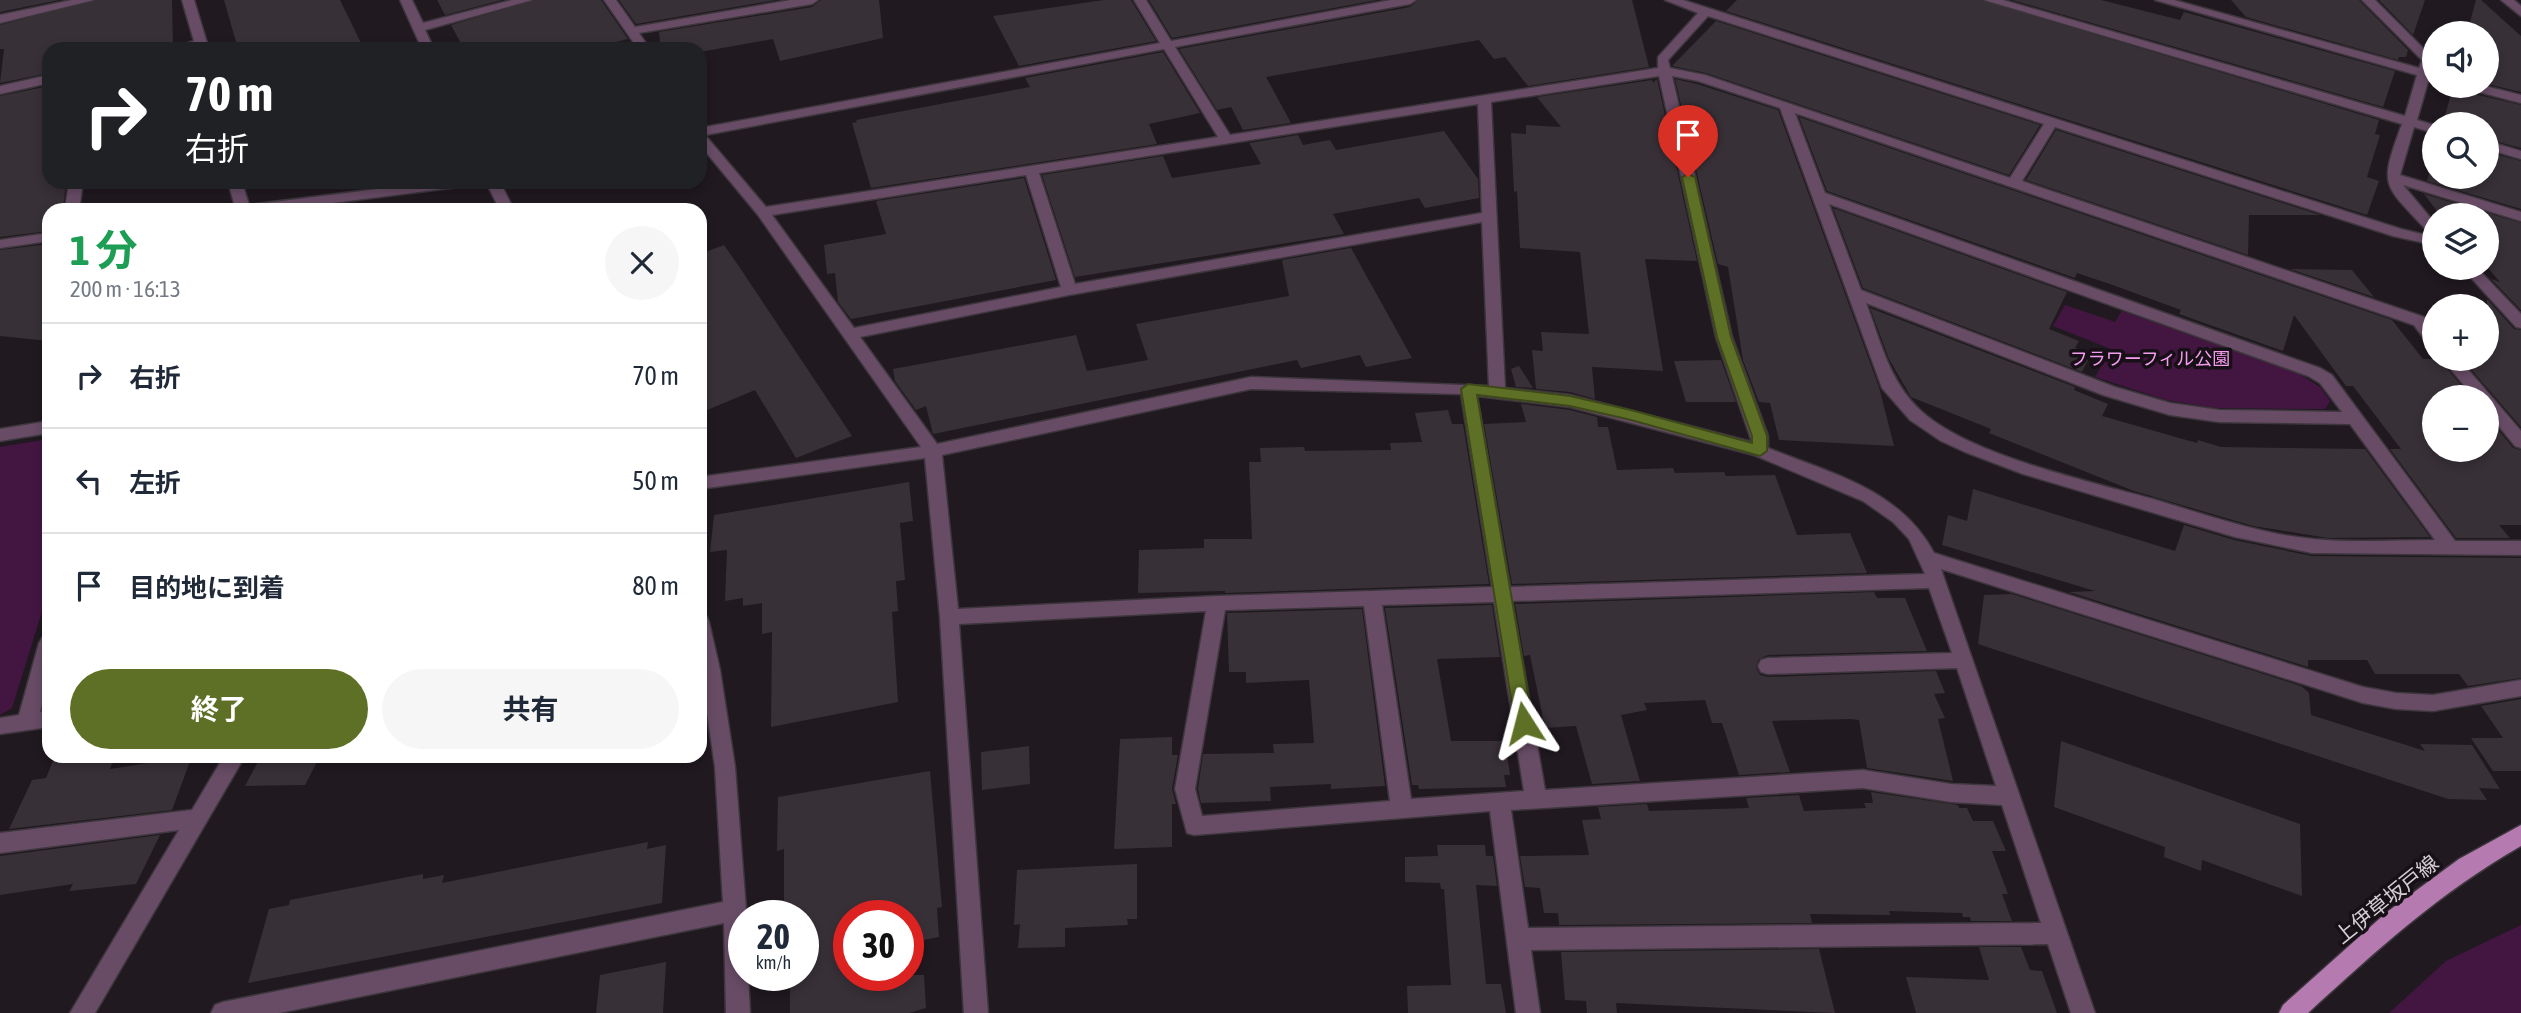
<!DOCTYPE html>
<html lang="ja">
<meta charset="utf-8">
<style>
body{margin:0;font-family:"Asap Condensed","Noto Sans JP",sans-serif;background:#f6f6f7;color:#1f2937;height:100vh;display:flex;flex-direction:column;font-size:26px;white-space:nowrap}
*{box-sizing:border-box;margin:0}
p{font-size:23px;color:#747a83}
.icon{flex:none;width:38px;height:38px;fill:none;stroke:currentColor;stroke-width:2;stroke-linecap:round;stroke-linejoin:round}
.map{position:relative;flex:1;overflow:hidden}
.drawer{position:absolute;left:42px;top:203px;width:665px;height:560px;display:flex;flex-direction:column;background:#fff;border-radius:21px;box-shadow:0 4px 10px #0003}
.drawer>*{flex:none}
.hud{position:absolute;left:42px;top:42px;width:665px;height:147px;border-radius:21px;box-shadow:0 4px 10px #0003;background:#202124;color:#fff;overflow:hidden}
.buttons{position:absolute;left:2422px;top:21px;display:grid;gap:14px}
.buttons a{display:grid;place-items:center;width:77px;height:77px;border-radius:50%;background:#fff;box-shadow:0 4px 10px #0003;font-size:35px}
.speed{position:absolute;left:728px;top:900px;display:flex;gap:14px;font-size:35px;font-weight:700;text-align:center}
.speed>*{display:grid;place-content:center;width:91px;height:91px;border-radius:50%;background:#fff;box-shadow:0 4px 10px #0003;line-height:1}
.speed small{font-size:18px;font-weight:400}
.speed .limit{border:10px solid #d22;background:#fff;color:#111}
.pin{position:absolute;display:grid;place-items:center;width:60px;height:60px;color:#fff;margin:-72px -30px;border-radius:50% 50% 50% 0;rotate:-45deg;box-shadow:0 0 7px #0007}
.pin .icon{rotate:45deg}
.me{position:absolute;width:77px;margin:-38px;rotate:351deg;stroke-linejoin:round;filter:drop-shadow(0 0 5px #0008)}
.turn{display:flex;align-items:center;gap:24px;height:147px;padding:0 28px;font-size:32px}
.turn .icon{width:91px;height:91px;stroke-width:2.5}
.turn b{display:block;font-size:49px;line-height:60px}
.round{display:grid;place-items:center;flex:none;width:74px;height:74px;border-radius:37px;background:#f6f6f7}
.overview{display:flex;align-items:center;justify-content:space-between;height:119px;padding:0 28px}
h1{font-size:42px;font-weight:700;line-height:52px;color:#1e9e55}
.button{display:flex;gap:14px;margin-top:auto;padding:14px 28px}
.button a{flex:1;height:80px;border-radius:42px;background:#5e7026;color:#fff;font-size:28px;font-weight:700;line-height:80px;text-align:center}
.button a+a{background:#f6f6f7;color:#1f2937}
ul{padding:0;list-style:none}
li{display:flex;align-items:center;gap:21px;height:105px;padding:0 28px;border-top:2px solid #e0e1e3}
li div{flex:1}
li b{display:block;font-size:26px}
li em{font-style:normal}
.map>svg:first-child{display:block}
.green{fill:#431642}
.building{fill:#383037}
.lines{fill:none;stroke-linecap:round;stroke-linejoin:round}
.minor-casing{stroke:#3d363d;stroke-width:3}
.major-casing{stroke:#3d363d;stroke-width:3}
.minor{fill:#684c66;fill-rule:evenodd}
.major{fill:#b57bb1;fill-rule:evenodd}
.route{fill:#5e7026;stroke:#3d4919;stroke-width:2}
.labels{text-anchor:middle;dominant-baseline:central;stroke-width:7;stroke-linejoin:round;paint-order:stroke}
.park-label{font-size:18px;fill:#f69cf0;stroke:#171016}
.near-street-label{font-size:21px;fill:#d4cfd4;stroke:#171016}
</style>
<div class="map">
<svg width="2521" height="1013" viewBox="0 0 2521 1013">
<rect width="100%" height="100%" fill="#201920"/>
<!-- green -->
<path class="green" d="M2065 305 2115 322 2122 311 2299 374 2320 387 2330 401 2325 409 2216 408 2166 400 2095 377 2111 349 2053 326Z
M49 439V589L12 708 0 715V447Z
M2521 925V1013H2389L2446 961Z"/>
<!-- building -->
<path class="building" d="M0 0H59L0 12Z
M97 0H172L173 45 168 49H49V73L0 83 4 49H0V25Z
M224 0H340L364 49H317L316 45 299 49H238Z
M437 0H502L445 15Z
M535 0H601L628 39 588 49H464L451 25Z
M619 0H776L636 24Z
M821 0H879L883 38 780 61 773 39 700 52V49H661L659 32 812 7Z
M1104 0H1131L1156 41 1019 66 993 16Z
M1149 0H1377L1172 38Z
M1418 0H1632L1649 67 1528 86 1505 57 1494 59 1479 40 1266 77 1291 123 1243 130 1231 107 1217 110 1179 49 1410 7Z
M1737 0H1981L2379 120 2375 134 2380 135 2367 177 2379 181 2367 215 1726 11Z
M2012 0H2101L2180 20 2184 12 2395 71 2383 107Z
M2231 0H2359L2408 50 2406 57H2399L2398 60 2246 17Z
M2379 0H2425L2413 35Z
M2476 0H2481L2521 36V92L2487 84V33H2467Z
M1716 21 2040 125 2009 175 1706 73 1672 66Z
M1163 52 1200 113 1149 124 1157 144 871 188 852 123 857 122 856 120 1030 87 1025 78Z
M1657 79 1697 261 1645 259 1663 371 1592 367 1595 399 1570 392 1536 389 1532 350 1543 351 1541 332 1589 334 1580 252 1520 248 1517 191 1514 192 1511 133 1526 134V125L1561 127 1537 97 1652 80 1653 83Z
M1675 79 1697 84 1778 110 1879 387 1894 446 1779 440 1770 403 1759 402 1743 360 1728 267 1718 264Z
M49 86V182H66L63 210H49V231L0 237V96Z
M2453 86H2462L2466 92 2521 105V148L2487 139V124H2443Z
M1799 117 2392 320 2423 359H2439L2471 397H2434V450H2487V416L2513 448 2521 450V525H2499L2510 538H2456L2390 449H2401L2353 386H2346L2294 315 2283 351 2179 314 2181 310 2110 284 2077 273 2075 278 1827 191Z
M2056 130 2320 215H2249L2248 255 2026 180Z
M1444 131 1478 179 1479 198 1425 208 1419 198 1333 214 1344 234 1075 277 1042 175 1163 156 1172 178 1261 164 1249 143 1298 135 1303 145 1330 140 1336 150Z
M2487 152 2521 161V209L2427 181 2434 155V177H2487Z
M1024 178 1056 280 851 319 838 302 835 273 827 274 824 245 886 234 876 201Z
M2424 194 2521 223V310L2491 279 2500 282 2487 267V215H2440Z
M1833 208 2067 292 2049 329 2079 341 2075 348 2091 354 2082 372 1863 288Z
M49 244V341L0 336V250Z
M724 245 740 268 852 436 796 458 755 390 700 413V254Z
M1351 248 1412 358 1366 367 1360 355 1301 368 1297 360 933 434 926 406 916 410 895 381 893 369 1076 335 1087 371 1148 360 1136 324 1289 296 1282 260Z
M2290 269 2352 270 2374 297Z
M2487 299 2514 329 2521 330V427L2462 359H2487Z
M1870 308 2075 387 2074 390 2108 404 2102 416 2197 443 2198 440 2221 447 2365 449 2430 537 2328 538 2253 526 2134 491 1989 433 1991 429 1911 397 1889 359Z
M1721 360 1736 402H1686L1674 361Z
M1519 366 1533 388 1516 387 1511 369Z
M1521 404 1570 410 1597 417 1598 427H1608L1617 470 1673 468 1675 473 1724 472 1726 476 1775 475 1797 535 1850 533 1867 573 1512 584 1484 424 1526 422Z
M1448 410 1452 424H1463L1489 584 1225 593V591L1138 593 1139 550 1204 548V539H1252L1249 462H1261L1260 448 1304 447 1305 451 1391 450 1390 443 1422 442 1415 413Z
M909 482 913 521 900 523 905 580 896 581 898 611 892 612 898 702 771 727 772 632 762 634V603L743 606V598L725 601 727 550 710 552 714 515Z
M1973 489 2175 551 2184 525 2234 540 2312 556 2521 558V678L2468 686 2459 674H2375L2367 660H2308V667L2069 592 2095 591 1942 545 1948 515 1967 521Z
M1874 592 1877 598H1905L1927 651 1768 655 1759 659 1756 667 1760 675 1768 677 1936 671 1945 693 1934 694 1945 718 1938 719 1953 781 1867 768 1859 720 1850 719 1772 721 1790 772 1739 775 1722 723H1712L1705 700 1644 703 1647 710 1621 715 1640 781 1592 784 1576 726 1545 728 1530 655 1524 656 1515 604Z
M2012 594 2301 686 2309 693 2311 715 2425 751 2420 744 2472 745 2500 789 2479 788 2487 800 2448 799 1978 644 1984 595Z
M1492 605 1500 657 1437 659 1451 741H1505L1510 775H1504L1506 787 1419 789 1418 785H1412L1385 608Z
M1362 609 1385 786 1331 789V784L1270 787 1271 801 1201 803 1198 789 1203 754 1274 753 1273 744 1314 743 1309 680 1246 683V672H1229L1227 613Z
M2521 699V771H2493L2471 738H2503L2481 706Z
M1172 737V755H1178L1172 789 1176 804H1172V847L1114 849 1120 739Z
M2061 741 2300 824 2302 896 2202 860 2201 871 2164 857 2165 847 2054 807Z
M1029 746 1030 784 982 790 981 752Z
M55 756H115L110 769 192 756 172 810 9 829 32 780 46 778Z
M261 756H320L305 785 245 786Z
M930 771 942 907 937 908 939 937 908 943V915H849V975H924L926 1008 909 1013H790V976L803 975V915H784V849L777 851 778 797Z
M1871 792 1958 805 1959 808H1967L1973 821H1993L2006 851H1992L2008 894H2002L2012 921H1971L1970 917H1963L1962 913 1889 911 1890 915 1810 914 1812 923 1559 925 1558 913H1544L1540 888 1525 887 1520 856 1589 855 1582 820 1601 819 1598 807 1647 804 1649 811 1749 808 1746 798 1799 795 1804 811 1866 808 1864 803H1873Z
M160 835 136 884 69 891 73 884 0 895V856Z
M648 842 647 849 666 845 662 903 248 983 269 909 289 905 290 900 423 874V879L444 875 442 883Z
M1437 845H1485L1486 856H1493L1497 886 1476 885 1486 984H1501L1506 1013H1408L1407 986 1451 985 1444 889H1441L1440 883 1405 882V857L1438 856Z
M1137 864V919H1127L1128 925 1065 928V947L1018 948 1020 924 1014 925 1017 870Z
M1979 947H2021L2030 970 2042 971 2057 1013H1916L1906 977 1989 980Z
M1819 949 1835 1013 1616 1003 1617 1013H1587L1586 1001 1565 1000 1561 952Z
M666 962 663 1013H596L600 975Z"/>
<g class="lines">
<!-- minor casing -->
<g class="minor-casing">
<path id="minor" d="M72 0H94L0 23V15Z
M182 0H194L207 43 205 46 170 49 194 41Z
M400 0H412L423 23 512 0H532L425 30 434 49H422Z
M604 0H616L635 27 791 0H818L812 4 639 33 650 49H638Z
M1134 0H1146L1171 41 1391 0H1416L1410 4 1175 47 1230 135 1658 68V57L1698 13 1665 0H1683L2401 229 2434 237V245L2393 236 2055 127 2022 181 2424 317 2434 330V345L2428 344 2414 325 1795 113 1825 193 2320 368 2332 375 2455 541H2521V555L2312 553 2235 537 2023 474 1965 452 1941 441 1910 420 1882 388 1780 108 1698 81 1672 76 1732 337 1768 436V448C1832 474 1900 489 1934 553L2363 687 2396 693 2433 695 2521 680V696L2433 711 2396 709 2363 703 1941 569 2095 1013H2071L2048 944 1531 950 1540 1013H1516L1490 811 1194 835 1187 833 1175 789 1206 611 959 624 988 1013H964L940 617 925 458 700 489V477L921 447 758 215 700 145V128L1160 43ZM1708 16 2044 124 2010 178 1705 75 1670 68 1668 60ZM1164 49 1218 137 766 207 705 135ZM1659 76 1716 337 1752 442 1570 395 1505 388 1491 102ZM1478 104 1482 213 1075 284 1039 173ZM1026 175 1061 287 854 328 772 215ZM1829 204 2308 376 2320 383 2342 412 2219 410 2170 403 2115 387 1861 290ZM1482 222 1489 386 1251 377 937 444 860 337 1069 295ZM1866 303 2103 395 2170 415 2219 422 2350 424 2435 540C2395 540 2353 543 2313 539 2259 534 2204 514 2153 499 2088 481 1968 455 1920 410 1889 381 1881 342 1866 303ZM1251 389 1461 394 1492 587 1217 596 958 609 942 455ZM1477 396 1570 407 1754 455 1863 501 1893 522 1909 539 1925 574 1510 587ZM1929 588 1952 653 1768 658 1761 660 1758 666 1761 672 1768 674 1957 668 1996 786 1951 784 1863 770 1545 790 1512 601ZM1494 602 1524 791 1411 799 1382 605ZM1364 606 1390 801 1202 816 1195 789 1225 610ZM1863 788 1951 802 2002 805 2041 923 1528 928 1511 810Z
M1984 0H2003L2405 116 2417 75 2155 0H2174L2419 68 2422 60 2362 0H2375L2434 59 2431 71 2434 72V80L2429 78 2417 120 2434 125V133L2414 127 2400 175 2521 212V221L2403 185 2434 222V234L2429 233C2383 183 2378 189 2402 124Z
M2501 0H2514L2521 6V16Z
M49 75V83L0 94V86Z
M2465 86H2485L2521 95V103L2467 89Z
M2487 141 2521 151V159L2487 149Z
M69 182H83L79 210H65Z
M228 182H242L249 205 433 182H473L466 186 277 210H236Z
M486 182H500L514 210H500Z
M49 233V241L0 248V240Z
M2462 268H2477L2521 314V328L2516 327Z
M2442 359H2459L2521 431V448L2515 446 2487 412V397H2474Z
M49 421V433L0 441V429Z
M700 614 707 617 709 622 720 670 735 767 746 910 744 915V975H748L750 1013H726L724 923 279 1013H211L215 1005 223 1002 723 902 715 767 700 666Z
M49 635V678L40 712 49 711V727L0 734V718L19 715 39 643 42 638Z
M224 756H245L95 1013H70L179 830 0 853V833L192 810Z"/>
</g>
<!-- major casing -->
<g class="major-casing">
<path id="major" d="M2521 825V846C2438 894 2378 949 2308 1013H2279L2283 1005 2387 912 2459 859Z"/>
</g>
<!-- minor -->
<use href="#minor" class="minor"/>
<!-- major -->
<use href="#major" class="major"/>
</g>
<!-- route -->
<path class="route" d="M1688 174 1695 177 1731 337 1767 436V451L1760 456 1631 420 1570 406 1477 395 1533 723 1530 729 1524 731 1517 729 1515 723 1461 389 1468 384 1570 396 1631 410 1752 443V436L1717 337 1682 177Z"/>
<g class="labels">
<!-- park labels -->
<g class="park-label">
<text x="2150" y="358">フラワーフィル公園</text>
</g>
<!-- near-street labels -->
<g class="near-street-label">
<text transform="translate(2386 899) rotate(-39)">上伊草坂戸線</text>
</g>
</g>
</svg>
<div class="buttons">
<a><svg class="icon" aria-label="sound" viewBox="0 0 24 24"><path d="M4 9h4l5-4v14l-5-4H4zM17 9q2 3 0 6"/></svg></a>
<a><svg class="icon" aria-label="search" viewBox="0 0 24 24"><circle cx="10" cy="10" r="6"/><path d="M15 15l6 6"/></svg></a>
<a><svg class="icon" aria-label="layers" viewBox="0 0 24 24"><path d="M12 4l9 5-9 5-9-5zM3 14l9 5 9-5"/></svg></a>
<a>+</a>
<a>−</a>
</div>
<div class="speed"><div>20<small>km/h</small></div><div class="limit">30</div></div>
<div class="pin" style="left:1688px;top:177px;background:#d93025"><svg class="icon" aria-label="arrive" viewBox="0 0 24 24"><path d="M6 21V4h12l-3 4 3 4H6"/></svg></div>
<svg class="me" style="left:1524px;top:723px" viewBox="-20 -20 40 40"><path d="M0-17L14 15 0 8-14 15z" fill="#5e7026" stroke="#fff" stroke-width="4"/></svg>
<div class="hud">
<div class="turn"><svg class="icon" aria-label="right" viewBox="0 0 24 24"><path d="M7 20v-9h11M14 6l5 5-5 5"/></svg><div><b>70 m</b>右折</div></div>
</div>
<section class="drawer">
<div class="overview"><div><h1>1 分</h1><p>200 m · 16:13</p></div><a class="round"><svg class="icon" aria-label="close" viewBox="0 0 24 24"><path d="M6 6l12 12M18 6L6 18"/></svg></a></div>
<ul>
<li><svg class="icon" aria-label="right" viewBox="0 0 24 24"><path d="M7 20v-9h11M14 6l5 5-5 5"/></svg><div><b>右折</b></div><em>70 m</em></li>
<li><svg class="icon" aria-label="left" viewBox="0 0 24 24"><path d="M17 20v-9H6M10 6l-5 5 5 5"/></svg><div><b>左折</b></div><em>50 m</em></li>
<li><svg class="icon" aria-label="arrive" viewBox="0 0 24 24"><path d="M6 21V4h12l-3 4 3 4H6"/></svg><div><b>目的地に到着</b></div><em>80 m</em></li>
</ul>
<div class="button"><a>終了</a><a>共有</a></div>
</section>
</div>
